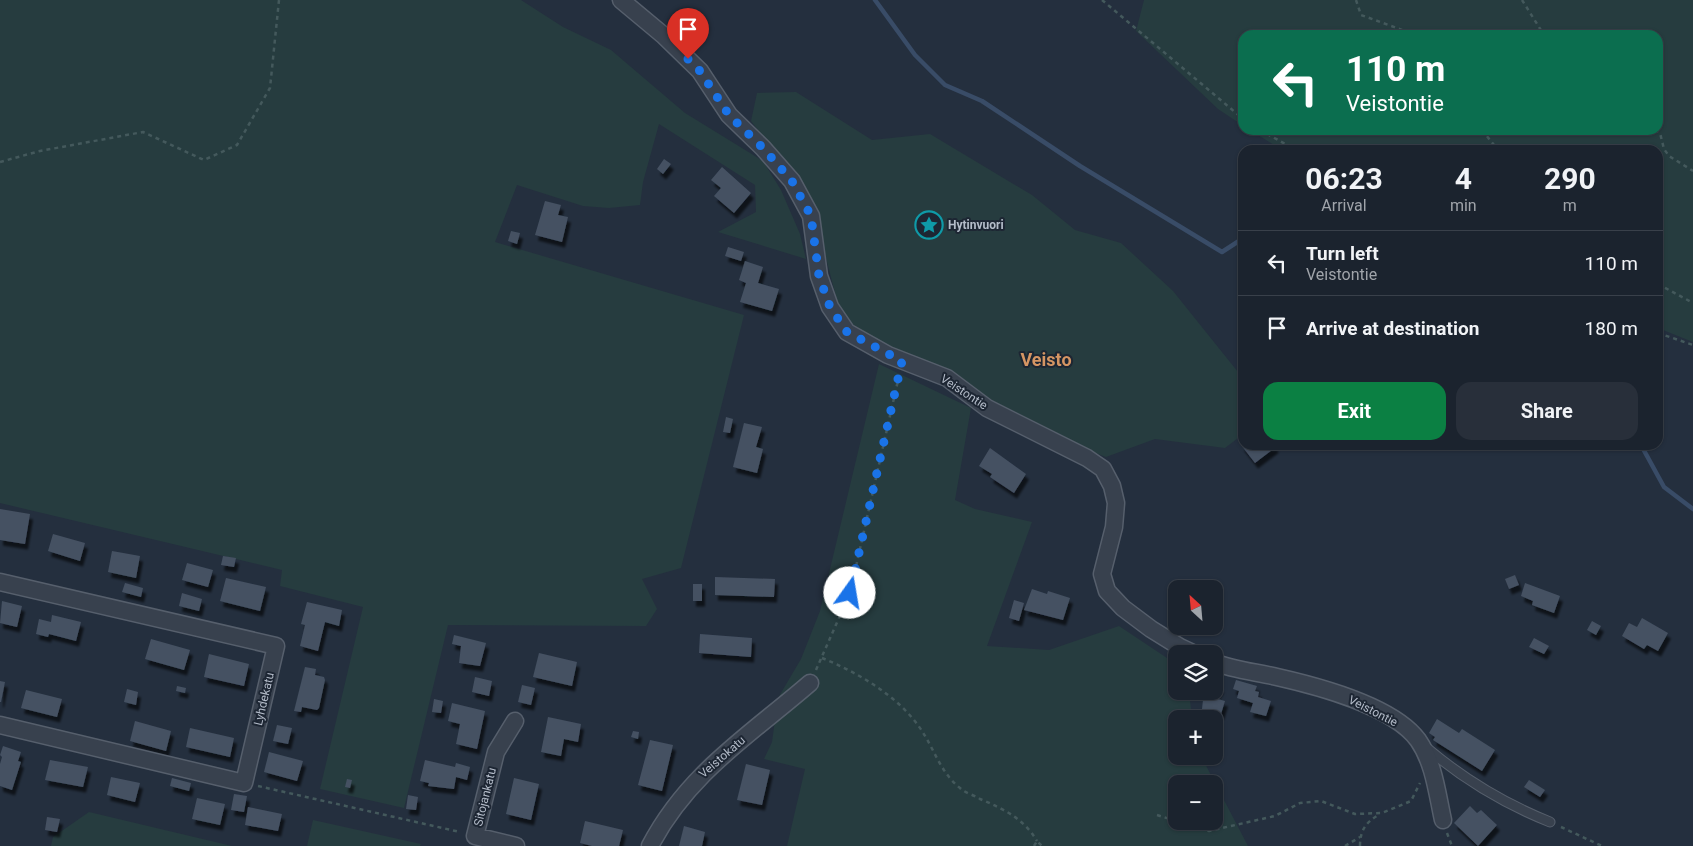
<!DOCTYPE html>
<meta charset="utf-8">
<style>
body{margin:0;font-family:Roboto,sans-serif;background:#282f3a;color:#f1f3f6;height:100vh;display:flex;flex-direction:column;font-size:19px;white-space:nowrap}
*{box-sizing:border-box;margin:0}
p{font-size:16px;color:#a0a4aa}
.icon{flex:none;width:28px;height:28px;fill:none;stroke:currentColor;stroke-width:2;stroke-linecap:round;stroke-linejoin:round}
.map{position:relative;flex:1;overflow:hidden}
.side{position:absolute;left:1238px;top:145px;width:425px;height:305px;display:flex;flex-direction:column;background:#1b232e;border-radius:15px;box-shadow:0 1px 4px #0004,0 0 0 1px #39404a}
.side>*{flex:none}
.banner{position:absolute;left:1238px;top:30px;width:425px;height:105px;border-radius:15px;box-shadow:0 1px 4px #0004,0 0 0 1px #39404a;background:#0b6e4f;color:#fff;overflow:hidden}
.needle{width:32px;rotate:334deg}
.controls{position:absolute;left:1168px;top:580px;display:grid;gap:10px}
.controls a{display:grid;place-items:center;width:55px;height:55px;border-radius:10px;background:#1b232e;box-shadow:0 1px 4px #0004,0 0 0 1px #39404a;font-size:25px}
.pin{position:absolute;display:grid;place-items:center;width:42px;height:42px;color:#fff;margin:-51px -21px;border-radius:50% 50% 50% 0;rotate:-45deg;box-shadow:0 0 5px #0007}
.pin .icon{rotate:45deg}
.me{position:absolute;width:55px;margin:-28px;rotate:13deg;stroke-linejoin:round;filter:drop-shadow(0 0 4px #0008)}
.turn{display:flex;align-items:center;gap:18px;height:105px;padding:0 25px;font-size:22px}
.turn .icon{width:65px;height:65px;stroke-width:2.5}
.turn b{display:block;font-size:35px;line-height:42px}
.eta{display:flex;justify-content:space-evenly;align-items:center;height:85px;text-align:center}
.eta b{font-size:30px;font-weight:700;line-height:35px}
.primary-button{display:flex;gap:10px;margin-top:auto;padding:10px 25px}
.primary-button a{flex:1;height:58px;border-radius:15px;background:#0b8043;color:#fff;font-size:20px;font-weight:700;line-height:58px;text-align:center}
.primary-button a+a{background:#282f3a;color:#f1f3f6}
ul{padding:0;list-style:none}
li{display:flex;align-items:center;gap:15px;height:65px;padding:0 25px;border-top:1px solid #39404a}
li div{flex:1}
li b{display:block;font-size:19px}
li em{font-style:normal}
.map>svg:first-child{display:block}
.green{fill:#263c3f;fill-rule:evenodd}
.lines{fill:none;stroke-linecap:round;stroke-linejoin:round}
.stream{stroke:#394c67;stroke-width:4.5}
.building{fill:#455162;filter:url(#shadow)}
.service-casing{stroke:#565f6c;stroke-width:11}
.minor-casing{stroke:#565f6c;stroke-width:19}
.path{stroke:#44595c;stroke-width:2.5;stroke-dasharray:4 4;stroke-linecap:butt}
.service{stroke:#38414e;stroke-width:9}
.minor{stroke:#38414e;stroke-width:16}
.route{stroke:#1a73e8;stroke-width:9;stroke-dasharray:0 16.2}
.labels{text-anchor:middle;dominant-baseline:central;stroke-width:4;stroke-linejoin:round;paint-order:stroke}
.poi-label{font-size:12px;font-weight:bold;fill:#b4bcc9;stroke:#1d2633;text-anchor:start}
.street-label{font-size:12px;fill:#b4bcc9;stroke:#1d2633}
.district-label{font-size:18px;font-weight:bold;fill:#d59563;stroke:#1d2633}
</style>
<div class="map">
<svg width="1693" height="846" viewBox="0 0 1693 846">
<defs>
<filter id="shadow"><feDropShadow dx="3" dy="5.5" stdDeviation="1" flood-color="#0009"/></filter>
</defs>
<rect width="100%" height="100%" fill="#242f3e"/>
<!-- green -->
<path class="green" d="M0 0H521L563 27 611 50 685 113 763 161 781 190 800 234 806 259 718 232 756 212 755 185 659 124 643 182 640 205 609 208 583 206 517 185 495 242 744 315 681 568 642 579 657 609 646 626 448 625 404 808 320 789 363 607 280 586 282 570 0 503Z
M1144 0H1693V342L1658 328V150H1282L1250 130H1658V35H1242V125L1218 109 1136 31Z
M796 92 872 140 930 134 1032 195 1075 230 1121 243 1173 291 1242 377V435L1225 448 1155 439 1106 457 1049 435 954 377 868 339 840 312 820 235 799 183 751 121 757 93Z
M879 364 971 408 955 500 975 509 1032 522 987 646 1049 650 1119 626 1176 664V691H1189L1192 719H1176V756H1201L1248 846H787L805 769 764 759 772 742 778 698 801 659 820 611ZM1176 784H1214V821H1176Z
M89 812 232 846H51L53 837Z
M313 820 421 844 420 846H307Z"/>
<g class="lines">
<!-- stream -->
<path class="stream" d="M875 0 915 55 945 85 982 101 1080 166 1222 252 1242 239
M1641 445 1664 487 1693 509"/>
</g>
<!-- building -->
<path class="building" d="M664 159 671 164 663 174 657 169Z
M722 167 751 193 734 213 714 196 721 188 711 180Z
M545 201 561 205 558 215 568 217 562 242 535 235Z
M511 231 520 233 517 244 508 241Z
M728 247 744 252 741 261 725 256Z
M745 261 763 267 758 283 779 289 772 311 740 302 746 283 739 280Z
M726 417 733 419 730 433 723 432Z
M744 423 762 427 756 447 763 449 757 473 733 467Z
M1241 445H1274L1276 447 1255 463Z
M990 448 1026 474 1014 493 990 477 992 474 979 466Z
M0 509 30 514 25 544 0 540Z
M53 534 85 543 80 561 48 551Z
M112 551 140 556 136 578 108 572Z
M223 556 236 558 234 567 221 565Z
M187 563 213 570 208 587 182 580Z
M1515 575 1519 585 1509 589 1505 579Z
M715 577 775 579 774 597 715 595Z
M226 578 266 587 260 611 220 601Z
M125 583 143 588 141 597 122 592Z
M1525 583 1560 596 1554 613 1532 605 1533 601 1521 596Z
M693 584H702V601H693Z
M1032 589 1047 594 1048 591 1070 598 1063 620 1024 610Z
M182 593 202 599 199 611 179 606Z
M1014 600 1024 603 1019 621 1009 618Z
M2 601 22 606 17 627 0 623Z
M307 602 342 610 339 626 325 622 318 651 300 646 305 625 301 624Z
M52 615 81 622 76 641 49 634 48 637 36 634 39 619 51 622Z
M1642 618 1668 633 1658 651 1647 645 1644 649 1622 636 1629 623 1637 627Z
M1592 621 1601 626 1596 635 1587 630Z
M700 634 752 638 751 657 699 653Z
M454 635 486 643 480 666 459 663 461 646 452 644Z
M1534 638 1549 646 1544 654 1529 647Z
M151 639 190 650 184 670 145 659Z
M539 653 577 662 572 686 533 677Z
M209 654 249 664 244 686 204 677Z
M305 667 316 669 315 675 324 677 325 680 319 708 317 710 302 707 301 712 294 711Z
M475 677 492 681 489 696 472 692Z
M1236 680 1257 686 1255 691 1259 692 1258 697 1271 701 1266 716 1250 712 1253 703 1237 698 1239 691 1233 689Z
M0 681 5 682 1 702H0Z
M1214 682 1219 683 1218 686 1221 687 1214 698 1225 701 1221 714 1202 709 1204 691H1214Z
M522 685 535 688 531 705 518 702Z
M177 686 186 688 185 693 176 691Z
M127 689 138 692 136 705 124 702Z
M26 690 62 699 57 717 21 708Z
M434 699 443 701 441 713 432 712Z
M452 703 485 711 477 749 456 744 460 724 448 721Z
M1187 711 1197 714 1196 719H1184Z
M548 717 581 724 578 742 564 739 561 756 541 752Z
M1437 719 1459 733 1462 729 1495 750 1482 771 1433 740 1435 737 1429 733Z
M135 721 171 731 166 751 130 741Z
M277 725 292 728 288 744 273 741Z
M190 728 234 738 230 757 186 747Z
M633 731 639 732 638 739 631 737Z
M650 740 673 745 662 791 638 785Z
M3 746 21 752 18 761 21 762 12 790 0 786V764L2 757 0 755Z
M269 752 303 761 297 781 264 772Z
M50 760 88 767 83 787 45 780Z
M425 760 455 767 456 763 470 767 467 780 456 777 454 789 428 786 429 783 420 781Z
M746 764 770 770 762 805 737 800Z
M111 777 140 783 135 802 107 795Z
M172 778 191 783 189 791 170 786Z
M514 778 539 784 531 820 506 814Z
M347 779 352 780 350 788 345 787Z
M1529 780 1545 790 1540 797 1524 787Z
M234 794 247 796 244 812 231 810Z
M408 795 418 797 416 810 406 809Z
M197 798 225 804 220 825 192 819Z
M1470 806 1477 813 1481 810 1497 825 1478 846 1454 823Z
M248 807 282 814 278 831 245 825Z
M47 817 60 819 57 832 45 830Z
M585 821 623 830 619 846H592L580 843Z
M684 826 705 832 702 846H679Z"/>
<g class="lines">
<!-- service casing -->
<g class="service-casing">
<path id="service" d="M1428 749C1465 780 1505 804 1550 822"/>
</g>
<!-- minor casing -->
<g class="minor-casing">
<path id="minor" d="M621 0 663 35 700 71 729 115 763 148 792 181 811 216 819 276 830 307 847 332 888 355 947 378 987 408 1087 458 1103 469 1112 486 1116 503 1114 527 1102 574 1107 591 1123 608 1151 629 1180 647 1195 654
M0 582 276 646 244 783 0 725
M1214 662C1233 670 1256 672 1277 677 1317 686 1393 706 1418 740 1434 763 1437 793 1443 820
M515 721 496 752 475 836 516 846
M650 846C688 773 750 735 810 683"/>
</g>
<!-- path -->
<path class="path" d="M1102 0 1242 118
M1356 0 1361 15 1416 35
M1522 0 1544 35
M1260 130 1296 150
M1482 130 1498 150
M1655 130 1660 133 1664 149 1669 156 1693 171
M0 162 40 151 143 132 204 160 237 145 270 88 279 0
M1658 284 1693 303
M1658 333 1693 345
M822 658C859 673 900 697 922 731 935 751 941 773 960 788 965 793 974 795 980 799 1004 809 1024 819 1037 841
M816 670 850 593 899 376
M258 786 460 832
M1157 815 1176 821
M1177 821 1209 831 1275 816 1300 803 1321 801 1355 814 1382 813 1411 801 1420 783
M1561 827 1602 846
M1447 833 1452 846
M1034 846 1037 841 1042 846
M1345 846 1360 837
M1360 846C1360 830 1366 822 1380 814"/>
<!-- service -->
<use href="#service" class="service"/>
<!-- minor -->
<use href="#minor" class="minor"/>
</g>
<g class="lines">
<!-- route -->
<path class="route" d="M688 59 700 71 729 115 763 148 792 181 811 216 819 276 830 307 847 332 902 361 850 593"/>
</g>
<!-- icons -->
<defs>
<g id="sight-ring" transform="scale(1.4375)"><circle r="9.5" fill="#1d2633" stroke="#0f9aa8" stroke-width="1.5"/><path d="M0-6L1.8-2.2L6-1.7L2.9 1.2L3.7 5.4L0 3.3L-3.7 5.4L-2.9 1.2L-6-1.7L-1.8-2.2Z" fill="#0f9aa8"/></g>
</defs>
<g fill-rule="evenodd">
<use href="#sight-ring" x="929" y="225"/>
</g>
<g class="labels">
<!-- poi labels -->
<g class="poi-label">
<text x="948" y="225">Hytinvuori</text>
</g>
<!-- street labels -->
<g class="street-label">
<text transform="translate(964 392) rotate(33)">Veistontie</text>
<text transform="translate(264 699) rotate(-77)">Lyhdekatu</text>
<text transform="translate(1373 711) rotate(27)">Veistontie</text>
<text transform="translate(722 757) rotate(-41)">Veistokatu</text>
<text transform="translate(485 797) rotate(-76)">Sitojankatu</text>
</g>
<!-- district labels -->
<g class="district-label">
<text x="1046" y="359">Veisto</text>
</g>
</g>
</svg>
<div class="controls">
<a><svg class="needle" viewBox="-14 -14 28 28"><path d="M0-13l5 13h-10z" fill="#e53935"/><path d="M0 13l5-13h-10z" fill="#a0a4aa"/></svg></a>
<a><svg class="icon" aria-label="layers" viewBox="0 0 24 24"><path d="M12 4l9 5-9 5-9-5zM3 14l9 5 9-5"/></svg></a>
<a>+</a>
<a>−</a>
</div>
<div class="pin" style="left:688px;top:59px;background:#d93025"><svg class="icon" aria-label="arrive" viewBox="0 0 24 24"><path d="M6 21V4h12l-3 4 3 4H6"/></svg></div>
<svg class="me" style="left:850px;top:593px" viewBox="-20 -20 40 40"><circle r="19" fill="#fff"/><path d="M0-13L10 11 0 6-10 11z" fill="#1a73e8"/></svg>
<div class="banner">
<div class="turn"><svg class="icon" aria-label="left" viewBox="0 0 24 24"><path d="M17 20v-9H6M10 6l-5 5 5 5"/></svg><div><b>110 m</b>Veistontie</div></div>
</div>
<section class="side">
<div class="eta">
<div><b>06:23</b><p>Arrival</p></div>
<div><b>4</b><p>min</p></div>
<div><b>290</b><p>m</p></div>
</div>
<ul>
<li><svg class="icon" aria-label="left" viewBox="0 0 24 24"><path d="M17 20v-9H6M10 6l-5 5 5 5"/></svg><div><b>Turn left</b><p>Veistontie</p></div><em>110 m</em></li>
<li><svg class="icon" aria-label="arrive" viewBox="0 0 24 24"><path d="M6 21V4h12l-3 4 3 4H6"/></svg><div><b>Arrive at destination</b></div><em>180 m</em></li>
</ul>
<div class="primary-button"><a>Exit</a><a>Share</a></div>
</section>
</div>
